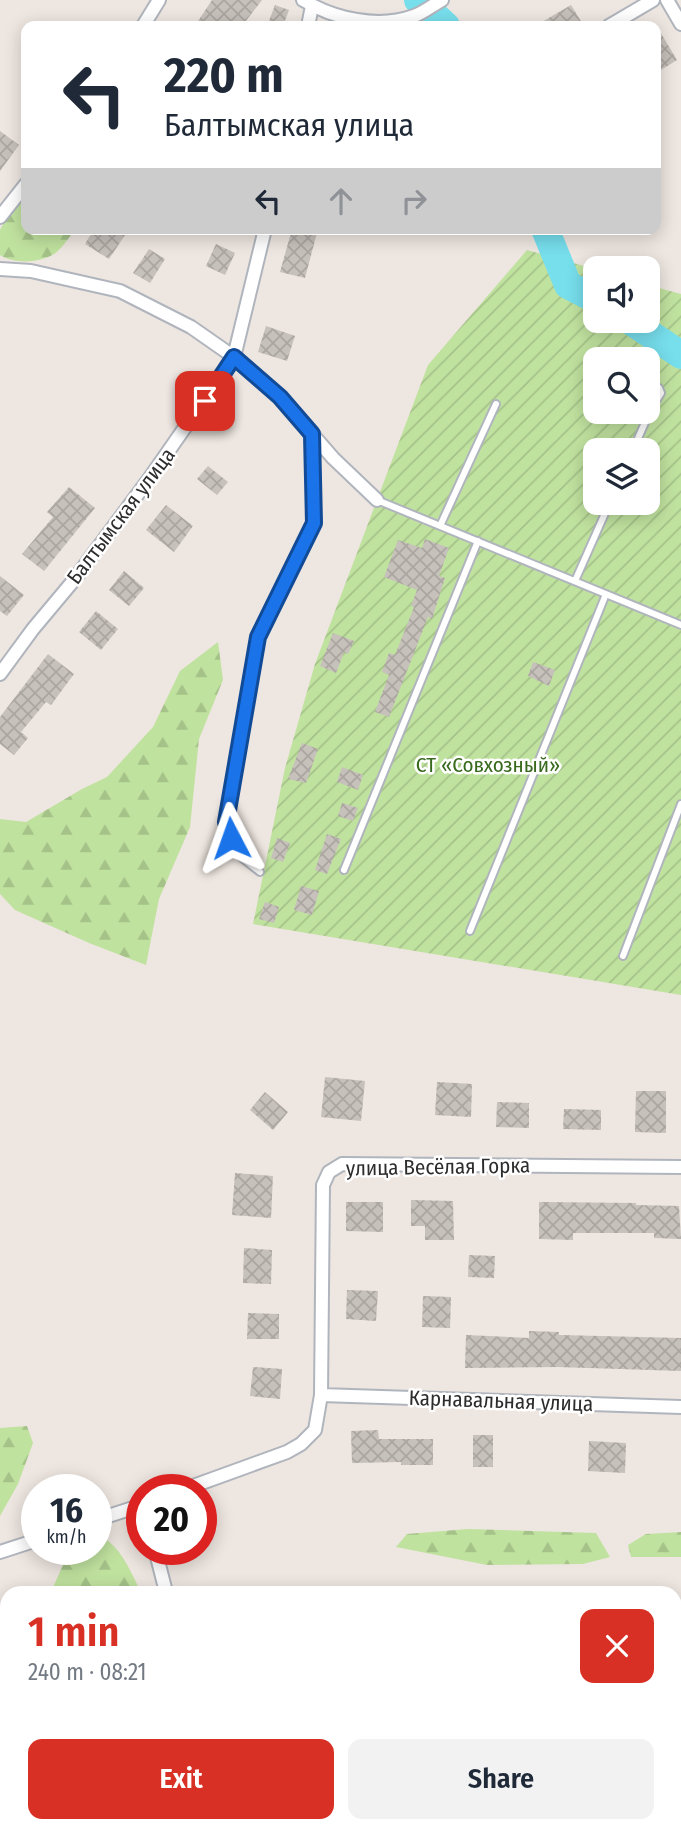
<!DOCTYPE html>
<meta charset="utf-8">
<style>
body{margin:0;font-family:"Fira Sans Condensed",sans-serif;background:#f2f2f3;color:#1f2937;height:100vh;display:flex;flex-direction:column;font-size:26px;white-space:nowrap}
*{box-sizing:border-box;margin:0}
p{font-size:23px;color:#747a83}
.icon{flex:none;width:38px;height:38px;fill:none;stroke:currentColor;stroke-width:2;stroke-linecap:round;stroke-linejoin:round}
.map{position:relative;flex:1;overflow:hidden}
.details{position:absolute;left:0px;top:1586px;width:682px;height:247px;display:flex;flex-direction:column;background:#fff;border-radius:21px 21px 0 0;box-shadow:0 4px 18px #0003}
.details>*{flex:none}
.guide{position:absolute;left:21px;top:21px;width:640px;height:214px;border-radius:14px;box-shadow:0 4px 18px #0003;background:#fff;color:#1f2937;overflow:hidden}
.controls{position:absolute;left:583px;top:256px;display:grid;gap:14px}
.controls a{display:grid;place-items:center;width:77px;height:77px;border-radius:14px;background:#fff;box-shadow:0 4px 18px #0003;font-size:35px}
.speed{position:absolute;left:21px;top:1474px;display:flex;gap:14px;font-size:35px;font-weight:700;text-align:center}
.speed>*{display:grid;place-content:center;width:91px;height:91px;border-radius:50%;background:#fff;box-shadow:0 4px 18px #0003;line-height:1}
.speed small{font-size:18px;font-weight:400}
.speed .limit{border:10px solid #d22;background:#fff;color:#111}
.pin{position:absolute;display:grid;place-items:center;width:60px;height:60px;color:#fff;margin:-30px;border-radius:14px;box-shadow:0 4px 10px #0006}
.me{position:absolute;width:77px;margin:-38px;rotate:356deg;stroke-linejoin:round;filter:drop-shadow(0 0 5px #0008)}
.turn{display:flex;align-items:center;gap:24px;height:147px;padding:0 28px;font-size:32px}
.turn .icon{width:91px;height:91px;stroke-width:2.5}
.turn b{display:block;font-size:49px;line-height:60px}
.lanes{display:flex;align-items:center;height:66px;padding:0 28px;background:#0003;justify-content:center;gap:35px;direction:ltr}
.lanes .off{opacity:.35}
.round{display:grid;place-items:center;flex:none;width:74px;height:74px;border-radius:14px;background:#f2f2f3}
.headline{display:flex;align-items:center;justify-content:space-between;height:119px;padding:0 28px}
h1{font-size:42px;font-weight:600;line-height:52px;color:#d93025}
.cta{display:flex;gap:14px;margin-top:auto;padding:14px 28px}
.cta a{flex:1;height:80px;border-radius:14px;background:#d93025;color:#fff;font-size:28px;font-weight:600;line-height:80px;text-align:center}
.cta a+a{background:#f2f2f3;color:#1f2937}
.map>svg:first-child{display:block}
.forest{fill:url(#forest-firs)}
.garden{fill:url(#garden-furrows);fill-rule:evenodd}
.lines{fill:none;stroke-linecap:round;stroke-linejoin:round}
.river{stroke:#77deec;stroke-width:28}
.building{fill:url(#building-cross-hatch)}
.service-casing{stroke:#b0b5bd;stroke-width:10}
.minor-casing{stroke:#b0b5bd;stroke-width:16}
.service{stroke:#fff;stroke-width:6}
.minor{stroke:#fff;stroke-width:12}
.route-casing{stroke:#114b97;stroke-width:18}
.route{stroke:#1a73e8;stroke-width:12}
.labels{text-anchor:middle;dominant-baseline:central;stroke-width:5;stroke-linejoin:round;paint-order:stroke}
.street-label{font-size:21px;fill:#2d2d2d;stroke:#fff}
.park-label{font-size:21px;fill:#386a1d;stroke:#fff}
</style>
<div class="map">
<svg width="681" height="1831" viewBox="0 0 681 1831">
<defs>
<pattern id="forest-firs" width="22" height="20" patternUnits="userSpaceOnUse" patternTransform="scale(1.75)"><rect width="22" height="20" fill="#c0e29f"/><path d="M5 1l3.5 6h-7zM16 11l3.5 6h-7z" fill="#a5c289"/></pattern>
<pattern id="garden-furrows" width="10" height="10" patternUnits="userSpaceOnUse" patternTransform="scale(1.75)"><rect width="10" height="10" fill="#c0e29f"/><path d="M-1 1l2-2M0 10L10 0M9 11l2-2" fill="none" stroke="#a5c289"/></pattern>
<pattern id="building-cross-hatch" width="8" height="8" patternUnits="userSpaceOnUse" patternTransform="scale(1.75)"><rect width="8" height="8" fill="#c7c1bb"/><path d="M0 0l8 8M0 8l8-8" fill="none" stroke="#aba6a1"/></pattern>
</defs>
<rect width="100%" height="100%" fill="#eee6e0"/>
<!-- forest -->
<path class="forest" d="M26 192V229H76C70 236 64 245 58 251 44 263 15 265 0 255V230L7 217Z
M218 642 223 680 199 739 190 827 159 899 146 965 89 943 15 910 0 894V819L26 822 82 789 107 777 153 727 180 671Z
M27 1426 33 1443 18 1484 0 1516V1428Z
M468 1529 596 1533 610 1557 583 1564 487 1565 396 1547 407 1534Z
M681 1532V1557H631L628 1545 646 1534Z
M96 1534C120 1543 130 1571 141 1592H51L70 1549H96Z"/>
<!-- garden -->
<path class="garden" d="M527 250 595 269V320H648V285L681 294V995L253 924 285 768 315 664 428 365ZM595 359H648V411H595ZM595 450H648V502H595Z"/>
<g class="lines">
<!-- river -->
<path class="river" d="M418 0 446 26
M545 229 568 285 595 299
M629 320 681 355"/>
</g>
<!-- building -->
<path class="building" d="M212 0H262L242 26H206L198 21Z
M275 5 289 10 283 26H267Z
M571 5 584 26H535Z
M656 25 677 60 656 73Z
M0 131 19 145 0 171Z
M94 229H117L125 235 109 259 85 244Z
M292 229H318L305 278 280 272Z
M216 244 235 253 225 275 206 266Z
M149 249 165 259 150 283 133 273Z
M266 326 295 336 287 361 258 352Z
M208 466 228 482 217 495 197 479Z
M69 487 95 508 44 571 22 554 53 517 47 512Z
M166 505 193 526 174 552 146 530Z
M425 539 449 548 439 576 445 578 432 619 428 617 389 717 375 712 389 675 382 672 389 653 395 655 414 607 411 606 417 590 384 577 398 540 422 548Z
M124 571 144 588 129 606 109 590Z
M0 576 24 595 7 616 0 611Z
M96 611 118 629 101 650 79 632Z
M333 633 354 641 348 654 344 652 336 673 320 666Z
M48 654 74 674 51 705 46 702 21 732 28 738 14 755 0 744V717Z
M533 662 555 670 549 686 528 676Z
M302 743 318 749 306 783 288 779Z
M342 767 363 775 358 790 337 782Z
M342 803 358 808 353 821 338 816Z
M327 834 341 839 327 874 315 870Z
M277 838 290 843 283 862 271 858Z
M301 886 319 891 312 915 294 910Z
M265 902 279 907 274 923 259 919Z
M325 1077 365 1081 361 1121 321 1117Z
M437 1082 472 1084 471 1117 435 1115Z
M636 1091H666V1133L635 1132Z
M265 1092 288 1112 273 1130 250 1110Z
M497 1102 529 1103V1128L496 1127Z
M564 1109 601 1110V1130L563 1129Z
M235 1173 273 1176 271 1218 232 1215Z
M411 1200 453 1201 454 1240H425V1226H411Z
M346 1202H383V1232L346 1231Z
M539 1202 636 1203V1205L679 1206 681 1239 654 1238V1233H573V1240L539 1239Z
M244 1248 272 1250 271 1284 243 1283Z
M469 1255 495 1256 494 1278 468 1277Z
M347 1290 378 1291 376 1321 346 1319Z
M423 1296 451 1297 450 1328 422 1327Z
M248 1313 279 1314V1339H247Z
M529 1331 559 1332V1335L681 1338V1371L558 1367 465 1368 466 1335 529 1338Z
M253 1367 282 1369 280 1399 250 1396Z
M378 1430 379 1439H433V1465H401V1462L352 1463 351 1431Z
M473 1435H493V1467H473Z
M589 1441 626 1443 625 1473 588 1471Z"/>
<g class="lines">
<!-- service casing -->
<g class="service-casing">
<path id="service" d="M610 356 615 359
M633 450 650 411 661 393 659 388 648 380
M377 500 681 625
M440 526 496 404
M575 581 610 502
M344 870 478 541
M260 872 237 854 226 822 258 637 314 523 312 436
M470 931 606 594
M623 956 681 804"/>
</g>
<!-- minor casing -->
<g class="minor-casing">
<path id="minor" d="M303 0C334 19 378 29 414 16 423 13 433 5 442 0
M667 0 681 24
M143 26 159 0
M308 26 312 6
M609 26 653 0
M0 217 26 184
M0 269 31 271 120 291 191 327 234 357 280 397 333 458 377 500
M0 674 33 629 74 580 149 479 234 357 265 229
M321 1395 681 1407
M185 1489 287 1452 301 1444 315 1430 321 1395 323 1185 329 1172 342 1164 681 1167
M96 1520 142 1505
M155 1549 166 1592
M0 1552 37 1540
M676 1702H681
M220 1831 222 1825
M496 1831 497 1825"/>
</g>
<!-- service -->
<use href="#service" class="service"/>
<!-- minor -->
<use href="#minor" class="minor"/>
</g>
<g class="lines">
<!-- route casing -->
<g class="route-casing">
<path id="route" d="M205 401 234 357 280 397 312 434 314 523 258 637 226 822 231 838"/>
</g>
<!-- route -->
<use href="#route" class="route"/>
</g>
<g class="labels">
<!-- street labels -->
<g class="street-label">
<text transform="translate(121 516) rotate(-53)">Балтымская улица</text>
<text transform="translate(438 1167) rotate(-1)">улица Весёлая Горка</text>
<text transform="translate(501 1401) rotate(2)">Карнавальная улица</text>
</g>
<!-- park labels -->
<g class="park-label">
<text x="488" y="765">СТ «Совхозный»</text>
</g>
</g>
</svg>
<div class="controls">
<a><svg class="icon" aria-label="sound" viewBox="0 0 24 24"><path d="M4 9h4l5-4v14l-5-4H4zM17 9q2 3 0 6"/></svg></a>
<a><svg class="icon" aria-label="search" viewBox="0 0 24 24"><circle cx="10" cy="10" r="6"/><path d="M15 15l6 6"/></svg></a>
<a><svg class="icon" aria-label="layers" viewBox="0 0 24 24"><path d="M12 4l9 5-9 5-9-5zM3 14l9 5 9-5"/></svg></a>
</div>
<div class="speed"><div>16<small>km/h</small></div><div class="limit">20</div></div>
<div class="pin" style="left:205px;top:401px;background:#d93025"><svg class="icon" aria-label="arrive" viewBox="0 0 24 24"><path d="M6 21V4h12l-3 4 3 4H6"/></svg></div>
<svg class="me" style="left:231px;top:838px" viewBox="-20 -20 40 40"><path d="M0-17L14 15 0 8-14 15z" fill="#1a73e8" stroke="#fff" stroke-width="4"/></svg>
<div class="guide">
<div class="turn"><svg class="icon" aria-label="left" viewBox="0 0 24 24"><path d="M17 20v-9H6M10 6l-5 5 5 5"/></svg><div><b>220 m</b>Балтымская улица</div></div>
<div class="lanes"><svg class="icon" aria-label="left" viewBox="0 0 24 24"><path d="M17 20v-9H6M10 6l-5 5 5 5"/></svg><svg class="icon off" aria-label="ahead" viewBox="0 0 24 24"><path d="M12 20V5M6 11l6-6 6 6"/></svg><svg class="icon off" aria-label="right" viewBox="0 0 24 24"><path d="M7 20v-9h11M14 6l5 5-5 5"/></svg></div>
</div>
<section class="details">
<div class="headline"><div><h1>1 min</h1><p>240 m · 08:21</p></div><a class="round" style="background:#d93025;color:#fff"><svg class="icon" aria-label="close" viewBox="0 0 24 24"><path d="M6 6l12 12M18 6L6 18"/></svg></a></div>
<div class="cta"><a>Exit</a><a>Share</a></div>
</section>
</div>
